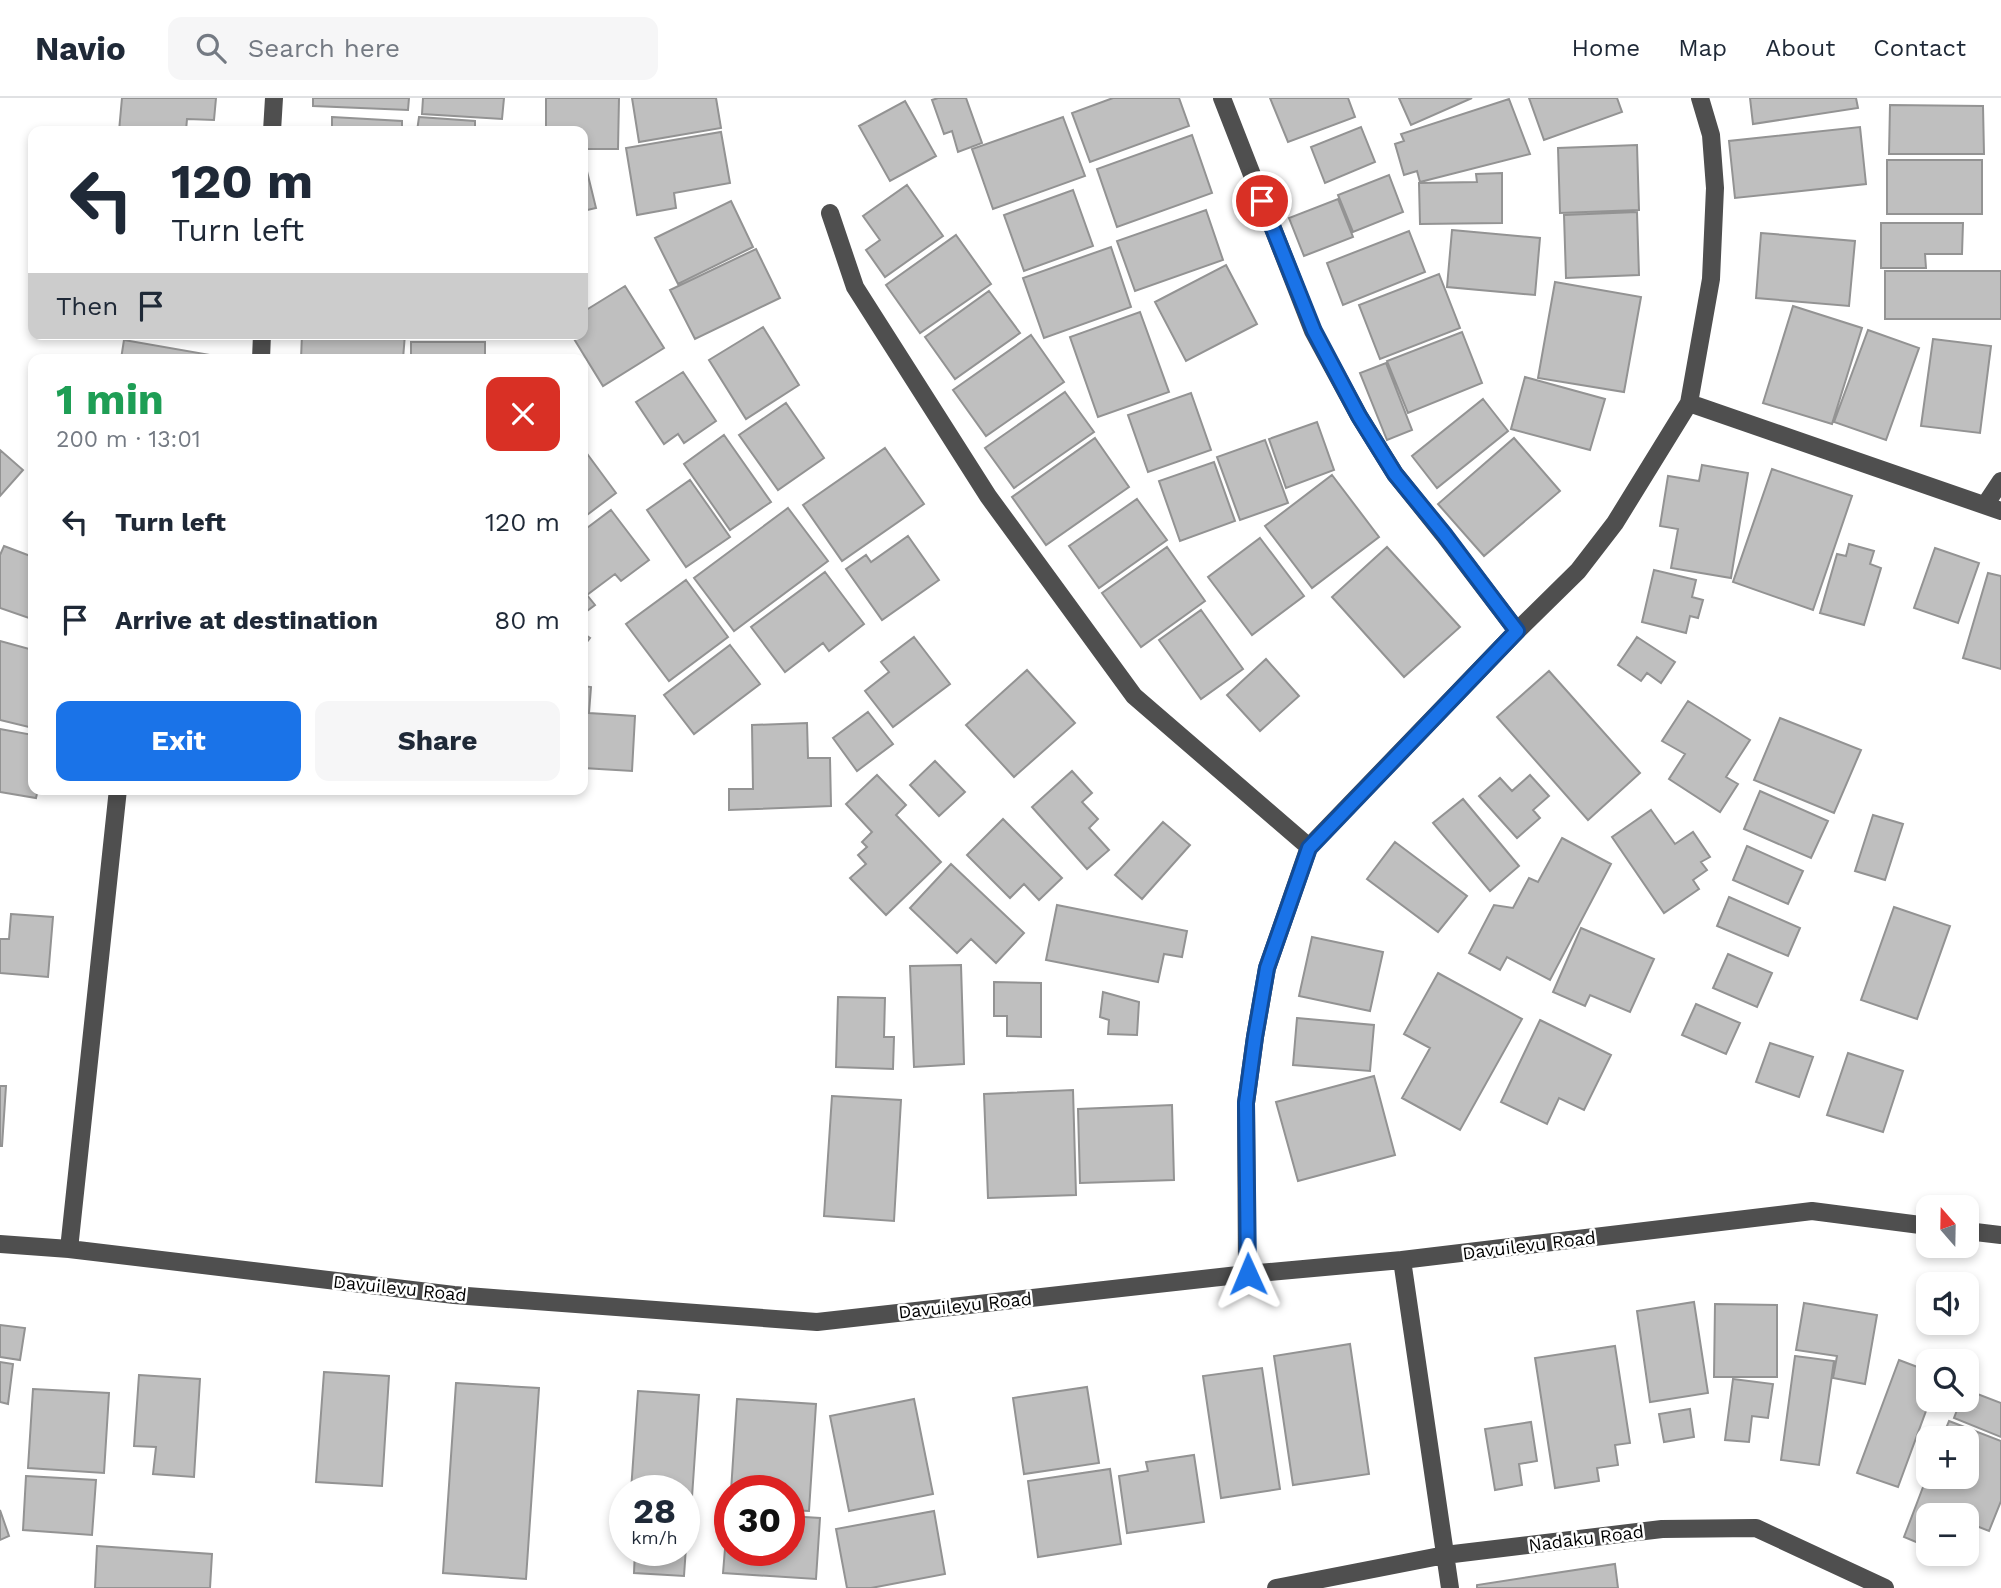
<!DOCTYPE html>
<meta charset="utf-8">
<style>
body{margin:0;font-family:"Work Sans",sans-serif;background:#f6f6f7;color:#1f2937;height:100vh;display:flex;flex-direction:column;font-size:26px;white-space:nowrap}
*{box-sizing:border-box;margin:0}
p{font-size:23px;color:#747a83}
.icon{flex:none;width:38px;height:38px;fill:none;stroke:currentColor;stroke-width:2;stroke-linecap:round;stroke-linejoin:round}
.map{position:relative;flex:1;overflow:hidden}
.side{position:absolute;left:28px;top:256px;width:560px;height:441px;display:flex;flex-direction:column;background:#fff;border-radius:14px;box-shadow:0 4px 10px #0003}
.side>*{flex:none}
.guide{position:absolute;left:28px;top:28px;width:560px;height:214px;border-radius:14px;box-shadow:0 4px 10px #0003;background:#fff;color:#1f2937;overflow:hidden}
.needle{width:46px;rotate:340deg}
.fabs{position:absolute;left:1916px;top:1097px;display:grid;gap:14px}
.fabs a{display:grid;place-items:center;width:63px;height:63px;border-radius:14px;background:#fff;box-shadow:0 4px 10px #0003;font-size:35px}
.speed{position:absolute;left:609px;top:1377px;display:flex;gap:14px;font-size:35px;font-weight:700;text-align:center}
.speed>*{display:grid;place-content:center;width:91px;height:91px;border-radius:50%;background:#fff;box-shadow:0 4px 10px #0003;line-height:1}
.speed small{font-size:18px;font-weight:400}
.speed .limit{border:10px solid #d22;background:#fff;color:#111}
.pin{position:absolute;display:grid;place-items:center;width:60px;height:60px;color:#fff;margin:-30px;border:4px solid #fff;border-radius:50%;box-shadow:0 2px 7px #0007}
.me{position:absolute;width:77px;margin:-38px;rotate:359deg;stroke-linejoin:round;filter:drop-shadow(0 0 5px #0008)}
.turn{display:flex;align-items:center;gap:24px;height:147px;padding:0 28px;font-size:32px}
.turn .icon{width:91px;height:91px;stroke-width:2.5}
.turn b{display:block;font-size:49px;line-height:60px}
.then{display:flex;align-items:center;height:66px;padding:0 28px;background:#0003;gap:14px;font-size:26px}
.round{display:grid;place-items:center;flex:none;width:74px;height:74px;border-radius:14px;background:#f6f6f7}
.summary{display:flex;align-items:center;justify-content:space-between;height:119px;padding:0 28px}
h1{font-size:42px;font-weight:700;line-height:52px;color:#1e9e55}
.cta{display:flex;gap:14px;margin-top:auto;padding:14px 28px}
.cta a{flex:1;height:80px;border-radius:14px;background:#1a73e8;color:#fff;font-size:28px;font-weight:700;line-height:80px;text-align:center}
.cta a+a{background:#f6f6f7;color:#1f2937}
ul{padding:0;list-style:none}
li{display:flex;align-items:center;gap:21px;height:98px;padding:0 28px}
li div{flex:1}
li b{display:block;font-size:26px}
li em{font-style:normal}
header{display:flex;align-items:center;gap:42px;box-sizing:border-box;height:98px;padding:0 35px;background:#fff;border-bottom:2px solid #e0e1e3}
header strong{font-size:33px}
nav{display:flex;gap:38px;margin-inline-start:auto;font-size:24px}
.search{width:490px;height:63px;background:#f6f6f7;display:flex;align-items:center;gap:18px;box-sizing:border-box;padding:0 24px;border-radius:14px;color:#747a83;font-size:26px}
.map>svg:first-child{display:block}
.building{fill:#bfbfbf;stroke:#939393;stroke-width:2}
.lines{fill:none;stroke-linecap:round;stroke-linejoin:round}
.minor{stroke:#4f4f4f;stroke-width:18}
.route-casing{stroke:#114b97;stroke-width:18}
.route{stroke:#1a73e8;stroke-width:12}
.labels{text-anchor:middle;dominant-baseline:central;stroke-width:5;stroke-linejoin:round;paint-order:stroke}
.street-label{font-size:18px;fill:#000;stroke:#fff}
</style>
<header>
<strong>Navio</strong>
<div class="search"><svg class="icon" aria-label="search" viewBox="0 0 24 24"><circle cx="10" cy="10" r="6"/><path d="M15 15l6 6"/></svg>Search here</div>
<nav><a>Home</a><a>Map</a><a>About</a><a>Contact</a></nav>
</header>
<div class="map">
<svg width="2001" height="1490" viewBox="0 0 2001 1490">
<rect width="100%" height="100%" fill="#fff"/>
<!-- building -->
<path class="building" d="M122 0H216L214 22 187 21 186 33H119Z
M313 0H409L408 12 313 8Z
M423 0H504L502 21 422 16Z
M546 0H619L618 51H583V33H546Z
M632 0H716L721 30 639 44Z
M938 0H966L982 45 958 54 952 33 944 36 932 2Z
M1113 0H1179L1189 28 1090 64 1072 15Z
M1270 0H1348L1355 19 1288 44Z
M1399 0H1472L1411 27Z
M1529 0H1617L1622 14 1544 42Z
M1750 0H1856L1858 10 1753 26Z
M1509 1 1530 56 1420 84 1417 73 1404 77 1395 46 1404 43 1401 36Z
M905 3 936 58 890 83 859 28Z
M1890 7 1983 8 1984 56H1889Z
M332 19 402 23V33H332Z
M419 19 475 23V30L518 33H417Z
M1063 19 1085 78 993 111 972 51Z
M1361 29 1375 64 1325 85 1311 49Z
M1860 29 1866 86 1735 100 1729 43Z
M721 34 730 85 674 95 676 110 637 117 626 50Z
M1192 37 1212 95 1117 129 1097 71Z
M1637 47 1639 112 1560 115 1558 50Z
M583 57 596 110 583 113Z
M1887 62H1982V116H1887Z
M1502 75V125L1420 126 1419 85 1477 84 1476 76Z
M1389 77 1403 114 1353 134 1338 97Z
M907 87 943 138 885 179 866 152 880 142 863 118Z
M1073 92 1093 148 1024 173 1004 117Z
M1338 101 1353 139 1304 158 1289 120Z
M731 103 753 149 678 186 655 140Z
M1206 112 1223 162 1135 193 1117 143Z
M1637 114 1639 177 1566 180 1564 117Z
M1881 125H1963L1962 156H1925L1926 170H1881Z
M1452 132 1540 140 1535 197 1447 189Z
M1409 133 1425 174 1343 207 1327 165Z
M1761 135 1855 143 1849 208 1756 200Z
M956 137 991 186 920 235 886 187Z
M1111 149 1131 209 1044 240 1023 180Z
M756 151 780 200 695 241 670 192Z
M1226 167 1257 226 1186 263 1155 204Z
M1885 173H2001V221H1885Z
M1439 176 1460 230 1380 261 1359 207Z
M1555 184 1641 199 1624 294 1538 280Z
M625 188 664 250 603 288 571 236H583V214Z
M989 193 1020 235 955 281 925 239Z
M1793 208 1862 230 1832 326 1763 305Z
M1140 214 1169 294 1098 319 1070 239Z
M763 229 799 287 746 321 709 262Z
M1868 232 1919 250 1886 342 1834 324Z
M1462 234 1482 285 1408 315 1387 263Z
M302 236H405L403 261H301Z
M1031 237 1064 284 986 338 953 292Z
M1933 241 1991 248 1980 335 1921 328Z
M124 242 216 258V261H121Z
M411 244H485V261H411Z
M1386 265 1412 332 1387 342 1360 275Z
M683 274 716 323 684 345 678 336 664 346 636 304Z
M1525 279 1605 301 1590 352 1511 331Z
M1065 294 1094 334 1014 390 985 350Z
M1191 295 1211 352 1148 374 1128 317Z
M1483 301 1508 333 1437 390 1412 358Z
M786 305 824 360 778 392 739 337Z
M1317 324 1334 372 1286 390 1269 341Z
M724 337 771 404 730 432 684 366Z
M1095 340 1129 389 1046 447 1012 399Z
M1514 340 1560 393 1484 458 1438 406Z
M1265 342 1288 405 1240 422 1217 359Z
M885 350 924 406 842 463 803 407Z
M0 352 23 372 0 398Z
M588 357 616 395 583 420V361Z
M1214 364 1235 423 1180 443 1159 383Z
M1702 367 1748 375 1731 480 1671 470 1678 431 1660 428 1668 378 1699 383Z
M1772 371 1852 398 1813 512 1733 484Z
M1332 377 1379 439 1312 490 1265 428Z
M690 382 730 439 686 469 647 412Z
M1137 401 1167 442 1099 490 1069 448Z
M788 410 828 463 734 533 694 480Z
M611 412 649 462 621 483 615 476 587 497 595 507 583 516V433Z
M908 438 939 482 882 522 846 471 866 457 871 464Z
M1260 440 1304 498 1252 537 1208 479Z
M1849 446 1874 453 1870 466 1881 470 1864 527 1820 515 1837 456 1846 458Z
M4 448 33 459V509L29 520 0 510V457Z
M1167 449 1205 503 1141 549 1102 495Z
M1387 449 1460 529 1404 579 1332 499Z
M1935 450 1979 465 1958 525 1914 510Z
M1654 472 1696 482 1692 499 1703 502 1698 520 1690 518 1686 535 1642 524Z
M825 474 864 526 829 553 823 545 785 574 751 529Z
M1988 475 2001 478V571L1963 560Z
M686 482 728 539 669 583 626 526Z
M1201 512 1243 571 1201 601 1159 542Z
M583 535 590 540 583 549Z
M914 539 950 586 893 629 865 593 889 574 881 564Z
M1637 539 1675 564 1661 585 1647 575 1641 583 1618 567Z
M0 543 33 552V630L0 622Z
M730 547 760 586 694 636 664 597Z
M1266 561 1299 598 1260 633 1227 597Z
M1027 572 1075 625 1014 679 966 627Z
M1549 573 1640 675 1588 722 1497 619Z
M583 588 591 589 589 615 635 618 632 673 583 670Z
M1688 603 1750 642 1726 679 1738 686 1720 714 1669 681 1685 656 1662 643Z
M868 614 893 646 857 673 833 640Z
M1780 620 1861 652 1834 715 1754 682Z
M807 625 808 660H830L831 708 729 712V691H753L752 627Z
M0 631 33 637V691H38L36 700 0 694Z
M935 663 965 694 939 718 910 687Z
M1072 673 1092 695 1082 704 1098 721 1089 730 1109 752 1087 771 1032 709Z
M877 677 906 707 896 717 941 764 886 817 850 780 866 766 858 757 867 749 862 744 872 734 846 706Z
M1530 677 1549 698 1533 712 1540 720 1517 740 1479 698 1500 680 1512 693Z
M1760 693 1828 723 1811 760 1744 731Z
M1463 701 1519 768 1490 793 1433 725Z
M1651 712 1675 746 1693 734 1710 759 1701 764 1707 772 1693 782 1699 791 1664 815 1612 739Z
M1873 717 1903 726 1885 782 1855 773Z
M1003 721 1062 780 1039 802 1024 786 1010 800 967 757Z
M1163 724 1190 747 1142 801 1115 777Z
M1562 740 1611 766 1550 882 1507 859 1500 872 1469 855 1494 807 1513 810 1529 780 1538 784Z
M1395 744 1467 798 1438 834 1367 781Z
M1747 748 1803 773 1788 806 1733 782Z
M951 766 1024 835 996 865 971 841 957 855 910 810Z
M1729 799 1800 830 1788 858 1717 828Z
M1057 807 1187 833 1182 859 1164 856 1158 884 1046 862Z
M1894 809 1950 828 1917 921 1861 902Z
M11 816 53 819 48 879 0 875V841H9Z
M1581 830 1654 861 1630 914 1590 897 1585 908 1553 894Z
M1312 839 1383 854 1370 913 1299 898Z
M1728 856 1772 875 1757 909 1713 890Z
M961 867 964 966 914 969 910 868Z
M1438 875 1522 921 1460 1032 1402 1000 1430 950 1404 936Z
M994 884 1041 885V939L1007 938V918H994Z
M1103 894 1139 904 1137 937 1108 936 1109 922 1100 919Z
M838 899 885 900 884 939H894L893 971 836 969Z
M1696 906 1740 925 1726 956 1682 937Z
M1297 920 1374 927 1370 973 1293 967Z
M1540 922 1611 957 1584 1012 1559 1000 1547 1026 1501 1004Z
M1770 945 1813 959 1799 999 1756 984Z
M1848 955 1903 973 1883 1034 1827 1017Z
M1374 978 1395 1057 1298 1083 1276 1004Z
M0 988H6L2 1048H0Z
M1073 992 1076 1097 988 1100 984 996Z
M832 998 901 1002 894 1123 824 1118Z
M1172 1007 1174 1082 1080 1085 1078 1011Z
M1694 1204 1708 1295 1650 1304 1637 1213Z
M1804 1205 1877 1217 1865 1286 1833 1280 1837 1258 1796 1252Z
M1715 1206 1777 1207V1279H1714Z
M0 1227 25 1230 20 1262 0 1259Z
M1350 1246 1369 1376 1293 1387 1274 1258Z
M1615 1248 1630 1345 1615 1347 1618 1367 1597 1370 1599 1383 1555 1390 1535 1260Z
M1795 1258 1834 1263 1819 1367 1781 1362Z
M1899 1262 1928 1273 1930 1302 1898 1389 1857 1375Z
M0 1264 13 1266 8 1306 0 1304Z
M1262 1270 1280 1391 1221 1400 1203 1278Z
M324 1274 389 1278 382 1388 316 1384Z
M139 1277 200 1281 194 1379 153 1376 156 1349 134 1348Z
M1733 1281 1773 1286 1768 1320 1752 1318 1749 1344 1725 1342Z
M456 1285 539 1290 526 1481 443 1475Z
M1087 1289 1099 1365 1024 1376 1013 1300Z
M33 1291 109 1295 104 1375 28 1370Z
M1967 1292 2001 1305V1339L1954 1320 1961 1302H1967Z
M638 1293 699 1297 692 1399 684 1398V1393H631Z
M737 1301 816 1306 809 1413 789 1412V1393H731Z
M914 1301 933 1396 849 1413 830 1318Z
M1690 1311 1694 1339 1664 1344 1659 1316Z
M1949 1323 2001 1343V1403L1989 1433 1974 1427 1967 1445V1418H1928V1449L1904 1439 1928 1376V1379H1967V1340H1942Z
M1531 1324 1537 1363 1519 1366 1522 1387 1495 1392 1485 1331Z
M1194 1357 1204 1424 1127 1435 1119 1378 1148 1373 1146 1364Z
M1110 1371 1121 1446 1038 1459 1028 1383Z
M26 1378 96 1382 92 1437 23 1432Z
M684 1405H689L684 1478 634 1475 635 1452H684Z
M0 1412 9 1438 0 1442Z
M934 1413 945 1476 871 1490H847L836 1431Z
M728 1414H730V1452H789V1418L820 1420 816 1481 723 1475Z
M97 1448 212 1456 210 1490H95Z
M1946 1456H1963L1960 1462Z
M1615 1466 1618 1490H1477V1487Z"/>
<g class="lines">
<!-- minor -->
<path class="minor" d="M1222 0 1313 233 1359 318 1395 376 1444 437 1517 533
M272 33 274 0
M830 115 855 189 988 398 1134 598 1309 749
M261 261 262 236
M1689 305 2001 413
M1985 407 2001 383
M1967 1133 2001 1137
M0 1146 69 1151 454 1197 817 1224 1247 1176 1402 1162 1812 1113 1928 1128
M69 1151 118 691
M1402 1162 1450 1490
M1247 1176 1246 1005 1255 939 1267 870 1309 749 1517 533 1578 473 1615 425 1689 305 1711 181 1715 90 1711 37 1700 0
M1276 1490 1445 1457 1662 1431 1756 1430 1885 1490"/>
</g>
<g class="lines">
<!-- route casing -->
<g class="route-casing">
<path id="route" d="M1248 1176 1246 1005 1255 939 1267 870 1309 750 1517 533 1444 436 1395 376 1359 318 1314 233 1262 103"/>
</g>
<!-- route -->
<use href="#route" class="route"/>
</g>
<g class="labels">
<!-- street labels -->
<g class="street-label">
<text transform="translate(1529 1147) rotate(-7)">Davuilevu Road</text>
<text transform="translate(400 1190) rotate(6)">Davuilevu Road</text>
<text transform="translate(965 1207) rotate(-6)">Davuilevu Road</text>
<text transform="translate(1586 1440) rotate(-7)">Nadaku Road</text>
</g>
</g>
</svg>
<div class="fabs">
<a><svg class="needle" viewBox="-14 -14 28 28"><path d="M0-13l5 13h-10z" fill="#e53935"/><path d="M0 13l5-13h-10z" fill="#747a83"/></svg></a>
<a><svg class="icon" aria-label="sound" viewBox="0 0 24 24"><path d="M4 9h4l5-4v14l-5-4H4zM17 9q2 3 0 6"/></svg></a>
<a><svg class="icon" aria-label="search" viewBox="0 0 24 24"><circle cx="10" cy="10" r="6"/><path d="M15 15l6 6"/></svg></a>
<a>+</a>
<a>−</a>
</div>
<div class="speed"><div>28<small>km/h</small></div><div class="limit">30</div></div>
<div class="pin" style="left:1262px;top:103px;background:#d93025"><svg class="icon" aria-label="arrive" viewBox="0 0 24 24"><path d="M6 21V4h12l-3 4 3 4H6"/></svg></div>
<svg class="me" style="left:1248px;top:1176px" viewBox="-20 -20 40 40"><path d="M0-17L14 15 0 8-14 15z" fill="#1a73e8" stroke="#fff" stroke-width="4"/></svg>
<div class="guide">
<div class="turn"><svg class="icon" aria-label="left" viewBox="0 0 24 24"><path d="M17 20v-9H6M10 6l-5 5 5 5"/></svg><div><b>120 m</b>Turn left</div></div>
<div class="then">Then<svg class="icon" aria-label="arrive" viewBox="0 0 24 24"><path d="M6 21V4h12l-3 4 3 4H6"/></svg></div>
</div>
<section class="side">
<div class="summary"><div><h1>1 min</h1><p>200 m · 13:01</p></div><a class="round" style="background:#d93025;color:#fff"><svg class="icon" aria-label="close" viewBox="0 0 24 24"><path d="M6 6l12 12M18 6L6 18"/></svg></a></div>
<ul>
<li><svg class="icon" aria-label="left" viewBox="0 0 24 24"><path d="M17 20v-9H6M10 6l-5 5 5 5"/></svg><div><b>Turn left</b></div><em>120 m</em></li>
<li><svg class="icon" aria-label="arrive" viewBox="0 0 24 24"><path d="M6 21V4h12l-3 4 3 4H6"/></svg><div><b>Arrive at destination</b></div><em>80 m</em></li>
</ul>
<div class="cta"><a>Exit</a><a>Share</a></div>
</section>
</div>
